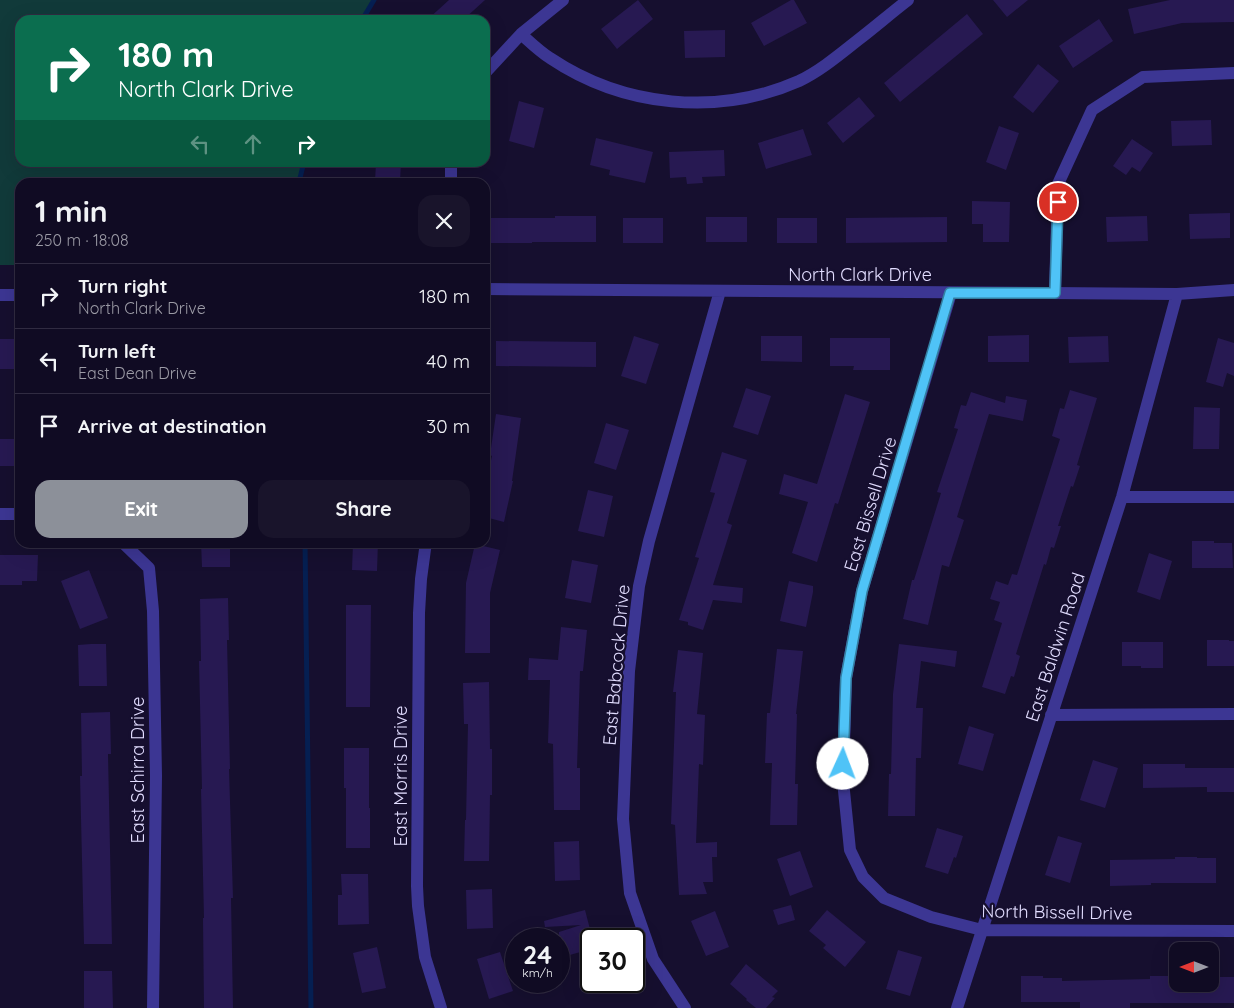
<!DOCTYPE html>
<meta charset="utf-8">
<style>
body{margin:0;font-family:Quicksand,sans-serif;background:#19142b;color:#f1f3f6;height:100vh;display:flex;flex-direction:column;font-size:19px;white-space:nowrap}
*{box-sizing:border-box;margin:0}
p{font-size:16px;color:#9c9ba6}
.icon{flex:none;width:28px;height:28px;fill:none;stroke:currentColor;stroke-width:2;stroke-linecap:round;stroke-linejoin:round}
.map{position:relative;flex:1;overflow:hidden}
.drawer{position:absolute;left:15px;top:178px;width:475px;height:370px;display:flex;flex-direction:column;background:#100b23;border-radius:15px;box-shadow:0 5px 20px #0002,0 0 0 1px #302b41}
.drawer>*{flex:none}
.top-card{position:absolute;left:15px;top:15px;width:475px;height:152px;border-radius:15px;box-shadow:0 5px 20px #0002,0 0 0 1px #302b41;background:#0b6e4f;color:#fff;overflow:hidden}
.needle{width:32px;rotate:270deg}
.fabs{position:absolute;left:1169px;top:942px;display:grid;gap:10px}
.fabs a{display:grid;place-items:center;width:50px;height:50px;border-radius:10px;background:#100b23;box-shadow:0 5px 20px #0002,0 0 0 1px #302b41;font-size:25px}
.speed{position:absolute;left:505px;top:928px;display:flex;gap:10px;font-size:25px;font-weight:700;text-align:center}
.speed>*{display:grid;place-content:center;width:65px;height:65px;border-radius:50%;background:#100b23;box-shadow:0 5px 20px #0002,0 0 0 1px #302b41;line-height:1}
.speed small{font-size:12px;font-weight:400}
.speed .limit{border:2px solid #111;border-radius:8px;background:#fff;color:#111}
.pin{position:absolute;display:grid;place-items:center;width:42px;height:42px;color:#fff;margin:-21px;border:2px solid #fff;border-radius:50%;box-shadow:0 1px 5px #0007}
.me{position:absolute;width:55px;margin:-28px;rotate:2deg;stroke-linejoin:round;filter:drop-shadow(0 0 4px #0008)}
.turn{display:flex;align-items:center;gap:18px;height:105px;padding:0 20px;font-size:22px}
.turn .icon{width:65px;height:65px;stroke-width:2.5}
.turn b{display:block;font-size:35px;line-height:42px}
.lanes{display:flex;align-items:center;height:48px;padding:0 20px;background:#0003;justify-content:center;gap:25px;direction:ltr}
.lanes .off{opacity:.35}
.round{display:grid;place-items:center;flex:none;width:52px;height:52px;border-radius:15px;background:#19142b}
.summary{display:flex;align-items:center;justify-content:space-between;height:85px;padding:0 20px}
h1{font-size:30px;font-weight:700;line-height:38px}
.action{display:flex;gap:10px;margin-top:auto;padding:10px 20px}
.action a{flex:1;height:58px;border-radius:15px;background:#8c9099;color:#fff;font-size:20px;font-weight:700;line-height:58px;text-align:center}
.action a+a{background:#19142b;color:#f1f3f6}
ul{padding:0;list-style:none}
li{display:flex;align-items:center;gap:15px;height:65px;padding:0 20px;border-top:1px solid #302b41}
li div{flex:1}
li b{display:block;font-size:19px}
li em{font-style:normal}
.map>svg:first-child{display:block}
.green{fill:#113a3a}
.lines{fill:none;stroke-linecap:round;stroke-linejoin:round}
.stream{stroke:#051f52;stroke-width:5}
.building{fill:#271952}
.minor{stroke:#3c3693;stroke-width:12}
.route-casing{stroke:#337fa1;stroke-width:12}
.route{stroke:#4fc3f7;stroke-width:9}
.labels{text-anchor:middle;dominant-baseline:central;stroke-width:4.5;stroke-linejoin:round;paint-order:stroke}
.street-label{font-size:18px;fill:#e2ddff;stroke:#160f2f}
</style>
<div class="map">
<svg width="1234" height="1008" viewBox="0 0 1234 1008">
<rect width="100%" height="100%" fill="#160f2f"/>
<!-- green -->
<path class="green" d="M0 0H374L362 20H20V162L304 163 299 182H20V265H0Z"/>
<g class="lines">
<!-- stream -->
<path class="stream" d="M362 20 374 0
M299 182 304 162
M305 542 311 1008"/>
</g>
<!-- building -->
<path class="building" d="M449 0H485L463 20H427Z
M638 0 653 19 617 49 601 29Z
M791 0H794L807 23 764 46 751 23Z
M993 0H1028L1007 17Z
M1170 0H1234V22L1182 23 1134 34 1128 9Z
M967 14 983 34 900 102 884 83Z
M1099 19 1113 41 1073 68 1059 46Z
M725 30V57L685 58 684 31Z
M1038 64 1059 81 1033 113 1013 97Z
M859 97 875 116 843 143 827 123Z
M519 101 544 108 534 148 509 141Z
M1211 120 1212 145 1172 146 1171 121Z
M999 126 1019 133 1006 170 986 162Z
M803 129 812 155 766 169 758 143Z
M596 138 653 152 645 183 609 175 610 170 590 165Z
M1132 139 1153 153 1140 172 1132 167 1126 175 1113 166Z
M724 150 725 176 702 177 703 183 687 184 686 177 670 178 669 152Z
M376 162H401L400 182H375Z
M972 201 1010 202 1009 242H983V224H972Z
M1230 213V238L1190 239 1189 214Z
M555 216H596V242H532V243H491V218H555Z
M1147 216 1148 241 1107 242 1106 217Z
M706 217H747V242H706Z
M947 217V242L846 243V218Z
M623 218H663V243H623Z
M777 218H817V243H777Z
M1029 335V362H988V336Z
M634 336 659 344 646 384 621 376Z
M761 336H802V362L761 361Z
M1108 336 1109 362 1069 363 1068 337Z
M830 338H890V370H853L854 366H830Z
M1218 338 1234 343V376L1227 373 1223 387 1206 382Z
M0 339H20V364H18V369H0Z
M496 341 596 342V367L496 366Z
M746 388 771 396 758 435 733 427Z
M1070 390 1097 398 1077 465 1080 466 1073 487 1071 486 1058 526H1061L1054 548 1051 547 1046 565 1044 564 1016 654 1020 656 1014 677 1011 676 1005 694 982 687 1002 623 994 620 1000 602 990 599 996 581 1008 585 1012 574 1017 575 1060 439 1052 436 1060 408 1064 409Z
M971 392 1005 403 1006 396 1027 400 1023 421 989 414 957 517 964 520 949 567 942 565 928 625 903 619 912 580H914L941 493 937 492 958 429 954 428 961 405 966 406Z
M845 394 870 402 838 504 835 503 817 562 792 553 808 502 779 494 784 474 817 484Z
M1194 407 1220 408 1219 449H1193Z
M496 414 521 418 512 481H513L504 522 485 517V486L492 456 490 455Z
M606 423 629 430 616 470 594 463Z
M0 439H20V466H0Z
M722 452 747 460 727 523 732 525 713 585 743 588 742 603 713 600 703 630 688 625V622L679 620 699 558 695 557 715 493 710 492Z
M588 490 613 496 604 537 578 531Z
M1192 541H1214V543H1232L1233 568H1192Z
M201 542H230V567H202Z
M353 542H378L377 571 352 570Z
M475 544 500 550 490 593V653H465L466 583Z
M1149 553 1172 561 1160 600 1137 592Z
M0 555H38L37 581H22V585H0Z
M572 560 598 565 591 603 565 598Z
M89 570 108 618 80 629 61 581Z
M789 581 813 586V592L806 627 780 621Z
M228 598 229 640H227L230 769H229L233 898H231L233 1008H204L203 918H204L201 789H202L199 661H201L200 599Z
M346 605H371L370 707H346Z
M561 627 587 630 583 671H580L577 768H580V810H554L553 744 548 743 550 680H528L529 658 558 660Z
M1207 640H1229V641H1234V666H1207Z
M1122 642H1163V668H1141V666H1122Z
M91 644H106L107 686H79L78 645Z
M899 644 957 651 955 667 921 661 916 708H923L921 758H916L915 816H888L889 774H891L893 694Z
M777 649 803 651 796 714H797L795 784H798L797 825H770L772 763H765L767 713H770Z
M678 650 703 653 697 714 705 715 703 765 699 764 696 843 717 842V857H712L713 882H703L707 894 679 895 675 825 671 824 676 692H673Z
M489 682 490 749H492V795H490L489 861H464L465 820H466L468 724H464L463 683Z
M110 712 111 754H108L112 944H84L80 776H82L81 713Z
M969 726 994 734 983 771 958 764Z
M344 748H369V808H370V848H346V788H344Z
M1093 760 1118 768 1105 808 1080 800Z
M1143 764H1185V768H1234V792H1207V787L1143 788Z
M937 828 963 836 956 858 954 857 948 874 925 867Z
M1058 836 1082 843 1070 883 1045 875Z
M579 841 580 880 555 881 554 842Z
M800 851 813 887 790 896 777 859Z
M1175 857H1197V858H1216V883H1151V885L1110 886V860L1175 859Z
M341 874H368L369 924 338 925V895H342Z
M492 889 493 928 467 929 466 890Z
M791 905 795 920 778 925 773 910Z
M585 910 591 933V949L559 958V932L581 925 545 927 544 921Z
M827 910 866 942 845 967 823 948 826 945 809 931Z
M715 911 729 947 706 956 691 921Z
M377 947 386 988 362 993 353 953Z
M898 950 922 957 910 996 886 989Z
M500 952 513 991 489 999 477 959Z
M746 964 778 991 772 997 775 998 766 1008H756L746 1000 747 999 730 984Z
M84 971H112L113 1008H84Z
M1021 976H1043V978H1062V981L1150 979V976H1172V978H1178V984H1213V977H1234V1003H1130V1008H1080V1002H1021Z"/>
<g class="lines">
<!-- minor -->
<path class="minor" d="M521 34C530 42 539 51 550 58 623 107 718 117 799 81 820 71 839 55 858 40 875 27 891 13 908 0
M485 73 521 34 563 0
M451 182V162
M485 289 1177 294 1234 290
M951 293 862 591 846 678 843 781 850 850 863 877 884 898 931 917 982 930 1234 931
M1055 293 1058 184 1092 110 1143 77 1234 73
M0 295H20
M1122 497H1234
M0 514H20
M122 542 149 568 153 611 156 776 153 1008
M426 542 421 579 419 613 417 886 418 906 425 957 441 1008
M1051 715 1234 714
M685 1008 653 959 630 893 623 819 629 671 639 586 649 541 720 291
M957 1008 1122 497 1177 294"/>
</g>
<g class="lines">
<!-- route casing -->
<g class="route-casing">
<path id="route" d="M843 764 846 678 862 591 950 293H1055L1058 202"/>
</g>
<!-- route -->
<use href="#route" class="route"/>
</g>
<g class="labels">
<!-- street labels -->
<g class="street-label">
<text x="860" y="274">North Clark Drive</text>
<text transform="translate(870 504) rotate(-73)">East Bissell Drive</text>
<text transform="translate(1055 647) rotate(-72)">East Baldwin Road</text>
<text transform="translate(616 665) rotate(-85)">East Babcock Drive</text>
<text transform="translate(137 770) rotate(-90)">East Schirra Drive</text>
<text transform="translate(400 776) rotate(-90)">East Morris Drive</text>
<text transform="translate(1057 912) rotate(1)">North Bissell Drive</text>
</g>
</g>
</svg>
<div class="fabs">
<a><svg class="needle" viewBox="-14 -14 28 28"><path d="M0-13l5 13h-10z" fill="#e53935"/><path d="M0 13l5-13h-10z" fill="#9c9ba6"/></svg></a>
</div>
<div class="speed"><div>24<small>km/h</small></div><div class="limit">30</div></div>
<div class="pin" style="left:1058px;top:202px;background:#d93025"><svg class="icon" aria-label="arrive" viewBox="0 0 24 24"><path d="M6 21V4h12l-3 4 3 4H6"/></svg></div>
<svg class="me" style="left:843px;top:764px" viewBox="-20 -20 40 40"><circle r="19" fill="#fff"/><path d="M0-13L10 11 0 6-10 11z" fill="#4fc3f7"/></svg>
<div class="top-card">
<div class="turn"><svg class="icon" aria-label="right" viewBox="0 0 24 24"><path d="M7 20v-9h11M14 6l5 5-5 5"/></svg><div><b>180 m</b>North Clark Drive</div></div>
<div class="lanes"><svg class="icon off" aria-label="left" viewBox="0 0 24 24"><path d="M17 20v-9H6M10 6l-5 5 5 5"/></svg><svg class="icon off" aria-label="ahead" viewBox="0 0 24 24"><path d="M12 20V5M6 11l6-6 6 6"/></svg><svg class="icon" aria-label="right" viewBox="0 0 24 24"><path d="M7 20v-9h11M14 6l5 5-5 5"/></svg></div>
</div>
<section class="drawer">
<div class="summary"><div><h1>1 min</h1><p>250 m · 18:08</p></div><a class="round"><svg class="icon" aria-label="close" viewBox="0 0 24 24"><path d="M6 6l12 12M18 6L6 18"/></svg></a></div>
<ul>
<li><svg class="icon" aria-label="right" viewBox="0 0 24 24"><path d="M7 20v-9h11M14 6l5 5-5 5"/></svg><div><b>Turn right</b><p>North Clark Drive</p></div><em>180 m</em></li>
<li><svg class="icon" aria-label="left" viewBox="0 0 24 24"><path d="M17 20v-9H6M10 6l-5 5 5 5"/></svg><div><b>Turn left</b><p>East Dean Drive</p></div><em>40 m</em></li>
<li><svg class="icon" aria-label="arrive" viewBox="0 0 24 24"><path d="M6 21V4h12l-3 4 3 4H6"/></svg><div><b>Arrive at destination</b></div><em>30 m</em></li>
</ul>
<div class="action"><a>Exit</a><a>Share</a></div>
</section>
</div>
